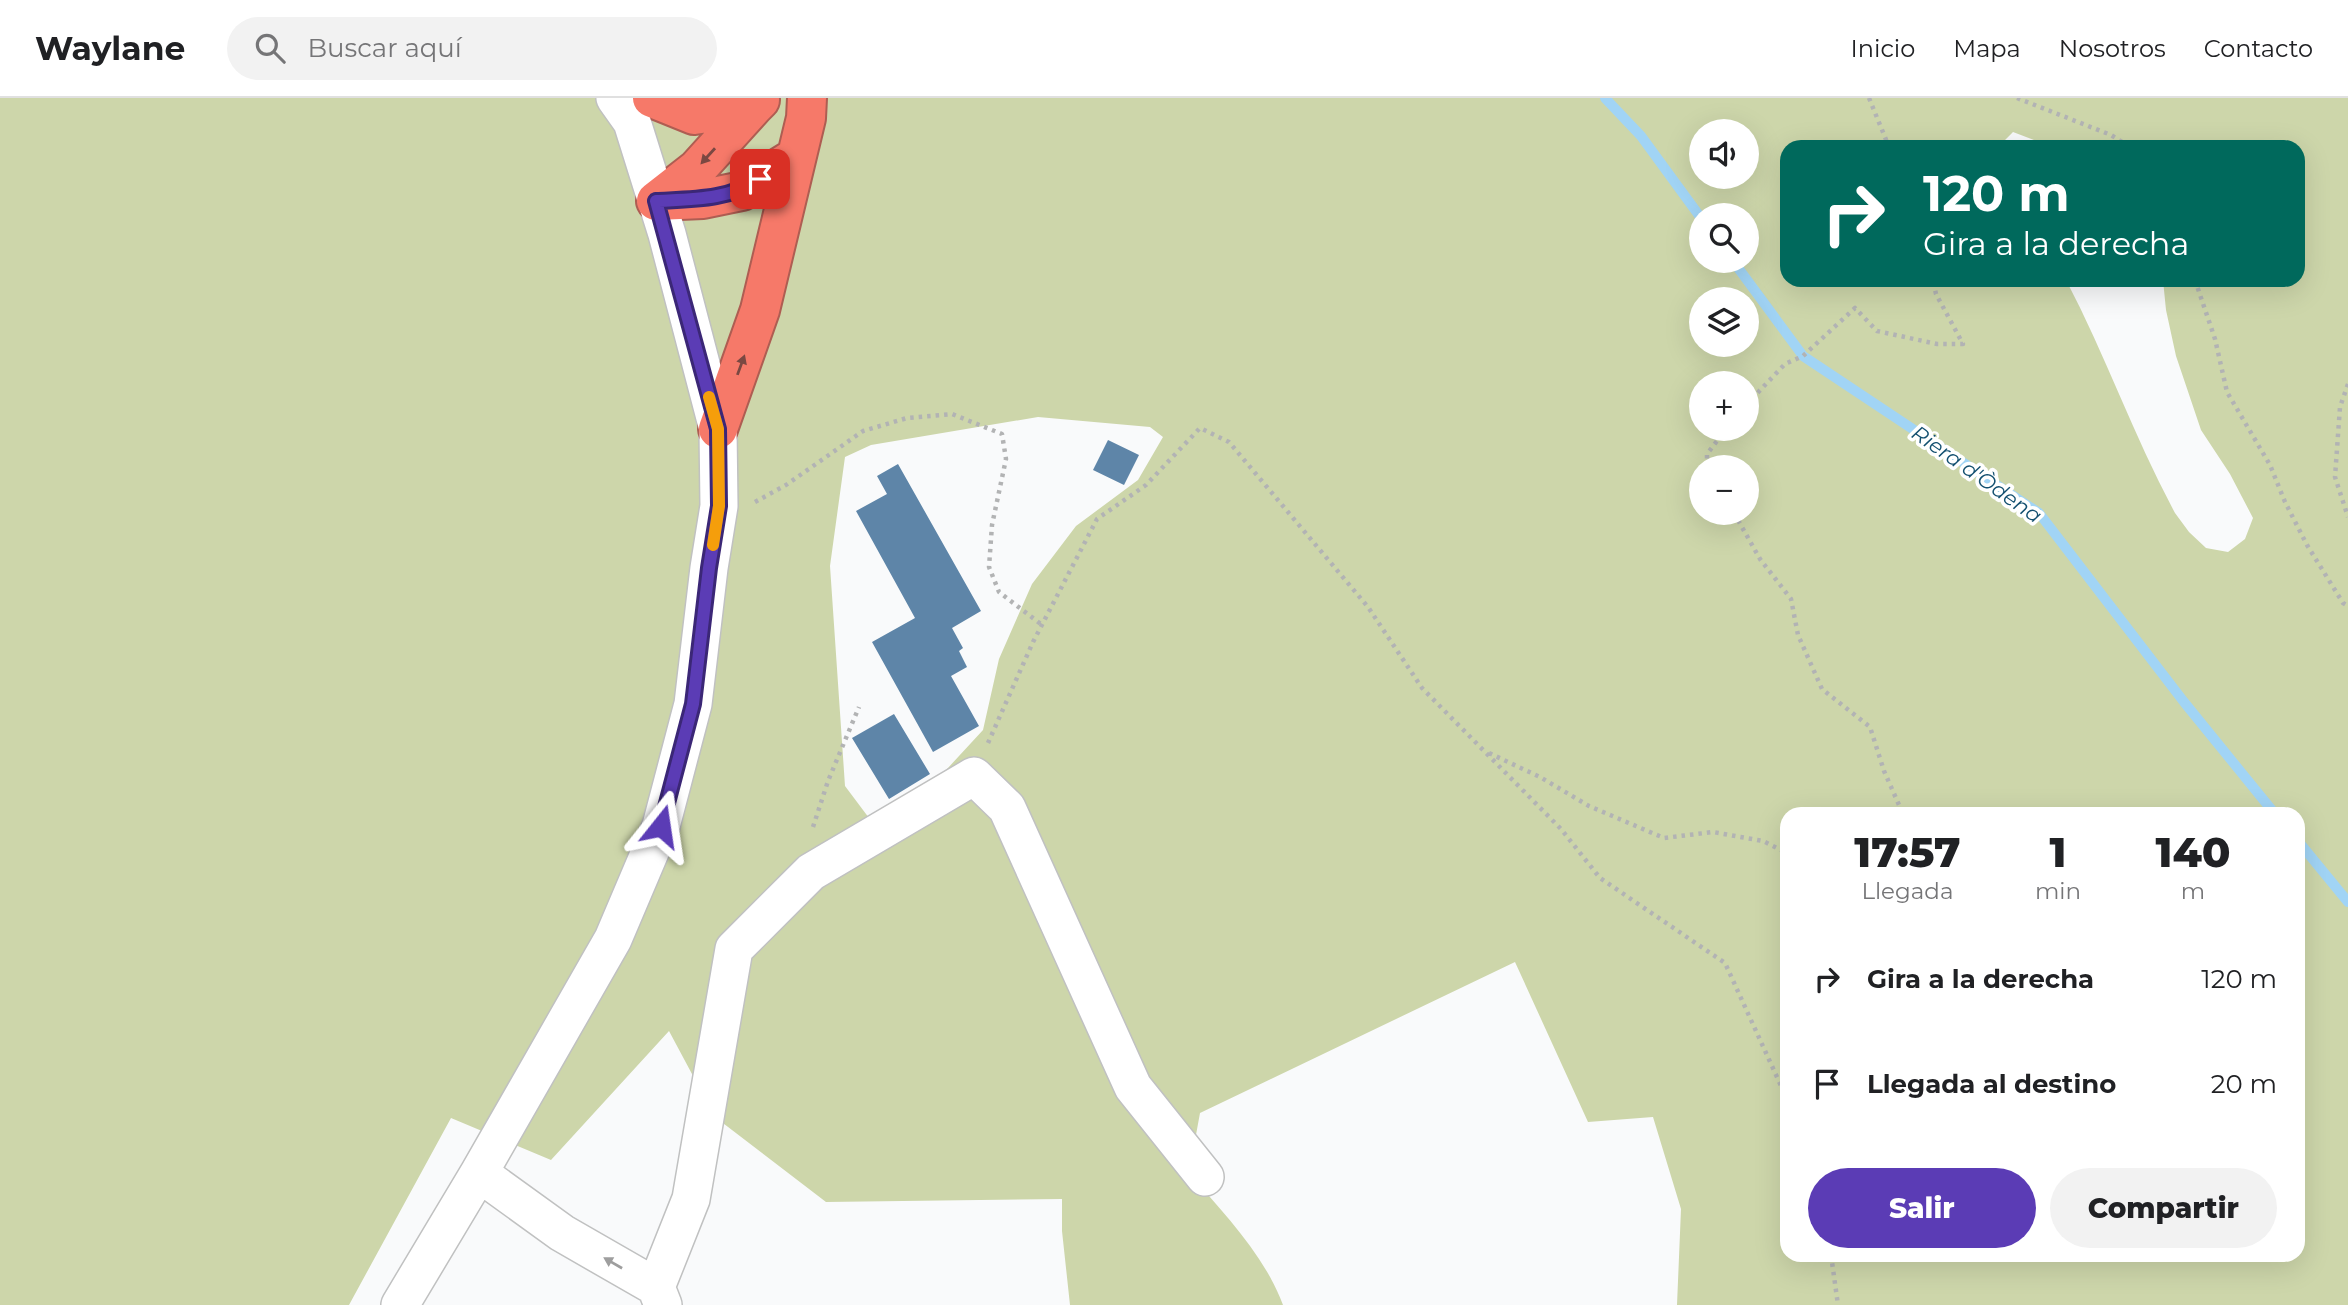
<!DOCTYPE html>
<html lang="es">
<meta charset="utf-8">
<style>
body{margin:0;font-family:Montserrat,sans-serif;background:#f2f2f2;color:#202124;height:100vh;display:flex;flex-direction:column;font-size:26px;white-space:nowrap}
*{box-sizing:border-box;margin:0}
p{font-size:23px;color:#757577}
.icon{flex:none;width:38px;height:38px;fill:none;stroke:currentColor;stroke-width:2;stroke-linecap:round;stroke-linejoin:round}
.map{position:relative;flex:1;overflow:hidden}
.side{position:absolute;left:1780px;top:709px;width:525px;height:455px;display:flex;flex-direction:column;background:#fff;border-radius:21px;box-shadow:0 7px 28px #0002}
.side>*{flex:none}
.guide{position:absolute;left:1780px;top:42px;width:525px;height:147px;border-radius:21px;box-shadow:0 7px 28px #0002;background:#00695c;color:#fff;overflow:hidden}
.tools{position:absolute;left:1689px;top:21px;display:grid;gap:14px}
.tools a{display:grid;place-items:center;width:70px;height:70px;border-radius:50%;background:#fff;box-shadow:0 7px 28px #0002;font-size:35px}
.pin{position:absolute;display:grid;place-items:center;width:60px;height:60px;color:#fff;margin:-30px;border-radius:14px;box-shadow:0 4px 10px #0006}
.me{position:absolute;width:77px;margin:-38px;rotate:15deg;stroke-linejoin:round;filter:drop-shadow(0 0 5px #0008)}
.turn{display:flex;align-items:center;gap:24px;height:147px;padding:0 28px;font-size:32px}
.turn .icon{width:91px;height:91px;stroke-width:2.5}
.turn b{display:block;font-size:49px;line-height:60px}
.eta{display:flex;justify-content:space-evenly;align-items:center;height:119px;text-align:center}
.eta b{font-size:42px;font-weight:800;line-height:49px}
.button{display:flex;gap:14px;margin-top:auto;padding:14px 28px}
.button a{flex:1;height:80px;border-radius:42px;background:#5b3cb5;color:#fff;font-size:28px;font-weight:800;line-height:80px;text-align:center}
.button a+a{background:#f2f2f2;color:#202124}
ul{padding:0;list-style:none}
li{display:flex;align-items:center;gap:21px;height:105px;padding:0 28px}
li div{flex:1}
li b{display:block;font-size:26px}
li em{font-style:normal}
header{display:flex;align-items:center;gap:42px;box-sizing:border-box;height:98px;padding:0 35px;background:#fff;border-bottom:2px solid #e0e0e0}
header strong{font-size:33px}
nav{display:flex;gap:38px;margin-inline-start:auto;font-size:24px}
.search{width:490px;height:63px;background:#f2f2f2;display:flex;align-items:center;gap:18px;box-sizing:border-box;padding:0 24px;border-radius:38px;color:#757577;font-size:26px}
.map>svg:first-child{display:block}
.green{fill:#cdd6aa;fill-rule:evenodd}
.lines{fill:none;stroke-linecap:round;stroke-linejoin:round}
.stream{stroke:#a1d4f5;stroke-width:10}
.building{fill:#5e85a8}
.minor-casing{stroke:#c0c1c1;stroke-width:40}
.highway-casing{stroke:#ae5d52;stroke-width:42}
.path{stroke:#b2b3b4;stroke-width:4.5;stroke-dasharray:3.5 5;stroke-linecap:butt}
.minor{stroke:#fff;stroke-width:37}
.highway{stroke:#f67969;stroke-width:38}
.oneway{fill:#7a4842}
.oneway2{fill:#9e9e9e}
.route-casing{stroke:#3b2776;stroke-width:18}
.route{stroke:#5b3cb5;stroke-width:12}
.slow{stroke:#f59e0b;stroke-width:12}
.labels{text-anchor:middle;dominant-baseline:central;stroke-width:7;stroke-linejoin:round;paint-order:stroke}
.water-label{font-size:21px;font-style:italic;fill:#135070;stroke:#fff}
</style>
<header>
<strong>Waylane</strong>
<div class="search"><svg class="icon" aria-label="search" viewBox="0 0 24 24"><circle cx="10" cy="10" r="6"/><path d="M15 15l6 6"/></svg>Buscar aquí</div>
<nav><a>Inicio</a><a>Mapa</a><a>Nosotros</a><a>Contacto</a></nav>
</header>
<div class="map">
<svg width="2348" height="1207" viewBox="0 0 2348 1207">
<rect width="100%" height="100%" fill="#f9fafb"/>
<!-- green -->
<path class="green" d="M0 0H2348V1207H1677L1681 1111 1653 1019 1588 1024 1515 864 1200 1015 1189 1075C1224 1116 1264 1156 1283 1207H1070L1062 1133V1101L826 1104 715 1019 669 933 551 1062 451 1020 349 1207H0ZM1701 33H1746V79H1701ZM2013 34 2052 49H2298V182H2163L2166 212 2176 258 2201 332 2230 376 2253 420 2245 441 2228 454 2206 450 2189 434 2175 415C2134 339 2106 258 2066 182H1787V49H1998ZM1701 117H1746V163H1701ZM1701 201H1746V247H1701ZM1701 285H1746V331H1701ZM1038 319 1150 329 1163 339 1138 382 1076 428 1032 486 999 561 983 632 935 684 869 720 845 688 830 468 845 359 871 347ZM1701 369H1746V415H1701ZM1787 716H2298V1157H1787Z"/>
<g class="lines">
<!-- stream -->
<path class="stream" d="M1605 0 1641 38 1701 120
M1733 163 1803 258 2039 415 2184 604 2275 716
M2298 743 2348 804"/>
</g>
<!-- building -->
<path class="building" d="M1108 342 1139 357 1124 387 1093 372Z
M898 366 981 513 952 530 963 550 959 553 967 569 951 578 979 628 933 654 872 544 915 520 856 413 887 396 877 378Z
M894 616 930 676 889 701 852 640Z"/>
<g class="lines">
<!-- minor casing -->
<g class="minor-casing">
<path id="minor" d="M479 1075 562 1135 656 1189 663 1207
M656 1189 691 1101 734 851 811 774 974 678 1007 710 1133 989 1205 1079
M400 1207 479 1075 613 841 661 728 693 606 709 470 719 408 718 331 667 136 632 24 615 0"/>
</g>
<!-- highway casing -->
<g class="highway-casing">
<path id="highway" d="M652 0 694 17 754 8 760 2
M656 103 703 101 742 93 796 59
M656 103 697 71 754 8
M718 331 760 212 806 20 807 0"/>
</g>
<!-- path -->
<path class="path" d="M1869 0 1889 49
M2017 0 2111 37 2130 49
M2195 182 2215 241 2227 294 2270 367 2285 404 2307 447 2343 505 2348 508
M2348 286 2340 309 2335 379 2348 419
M1746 307 1785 266 1803 258 1855 210 1877 233 1937 246H1963L1936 196 1933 182
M1707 369V356L1726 331
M755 404 786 387 863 333 907 320 952 316 1002 336 1006 361 992 427 989 469 999 494 1042 527
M1734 415 1760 461 1791 501 1798 537 1822 591 1870 629 1884 673 1903 716
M988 645 1033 544 1097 421 1146 387 1200 330 1229 344 1368 509 1422 590 1561 731 1600 780 1725 865 1787 1001
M1489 655 1540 679 1589 708 1664 740 1713 734 1763 743 1787 755
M813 729 828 683 859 609
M1831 1157 1838 1207"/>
<!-- minor -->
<use href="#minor" class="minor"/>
<!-- highway -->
<use href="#highway" class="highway"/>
</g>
<!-- one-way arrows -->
<defs><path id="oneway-solid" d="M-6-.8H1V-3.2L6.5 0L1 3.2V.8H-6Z" transform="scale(1.75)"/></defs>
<g class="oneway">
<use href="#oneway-solid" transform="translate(708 58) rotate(132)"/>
<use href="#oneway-solid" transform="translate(741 267) rotate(-70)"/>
</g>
<use class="oneway2" href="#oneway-solid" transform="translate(613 1165) rotate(-150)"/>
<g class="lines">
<!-- route casing -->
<g class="route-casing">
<path id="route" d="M661 728 693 606 709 470 719 408 718 331 656 103C694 101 728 102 760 81"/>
</g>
<!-- route -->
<use href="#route" class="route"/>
<!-- slow -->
<path class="slow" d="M709 299 718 331 719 408 713 447"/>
</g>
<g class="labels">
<!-- water labels -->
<g class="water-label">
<text transform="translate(1977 376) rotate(35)">Riera d'Òdena</text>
</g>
</g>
</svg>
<div class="tools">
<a><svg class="icon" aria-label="sound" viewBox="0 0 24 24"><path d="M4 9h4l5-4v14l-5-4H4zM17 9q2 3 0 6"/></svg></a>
<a><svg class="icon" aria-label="search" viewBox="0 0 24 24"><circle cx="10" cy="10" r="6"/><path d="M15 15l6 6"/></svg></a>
<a><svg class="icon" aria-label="layers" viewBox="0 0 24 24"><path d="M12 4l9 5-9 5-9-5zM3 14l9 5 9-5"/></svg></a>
<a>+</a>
<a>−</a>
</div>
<div class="pin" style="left:760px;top:81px;background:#d93025"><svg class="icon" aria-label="arrive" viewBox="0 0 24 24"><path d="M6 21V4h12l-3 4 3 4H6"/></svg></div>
<svg class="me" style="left:661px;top:728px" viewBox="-20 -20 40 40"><path d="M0-17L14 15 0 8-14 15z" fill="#5b3cb5" stroke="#fff" stroke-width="4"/></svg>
<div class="guide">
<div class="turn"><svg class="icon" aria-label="right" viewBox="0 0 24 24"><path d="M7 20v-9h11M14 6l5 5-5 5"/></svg><div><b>120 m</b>Gira a la derecha</div></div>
</div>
<section class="side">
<div class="eta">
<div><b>17:57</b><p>Llegada</p></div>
<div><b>1</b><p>min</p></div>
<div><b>140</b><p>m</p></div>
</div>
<ul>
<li><svg class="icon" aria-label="right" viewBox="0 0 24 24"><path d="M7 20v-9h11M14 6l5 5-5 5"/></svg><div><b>Gira a la derecha</b></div><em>120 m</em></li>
<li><svg class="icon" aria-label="arrive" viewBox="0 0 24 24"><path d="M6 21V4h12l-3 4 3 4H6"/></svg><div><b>Llegada al destino</b></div><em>20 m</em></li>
</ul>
<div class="button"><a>Salir</a><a>Compartir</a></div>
</section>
</div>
